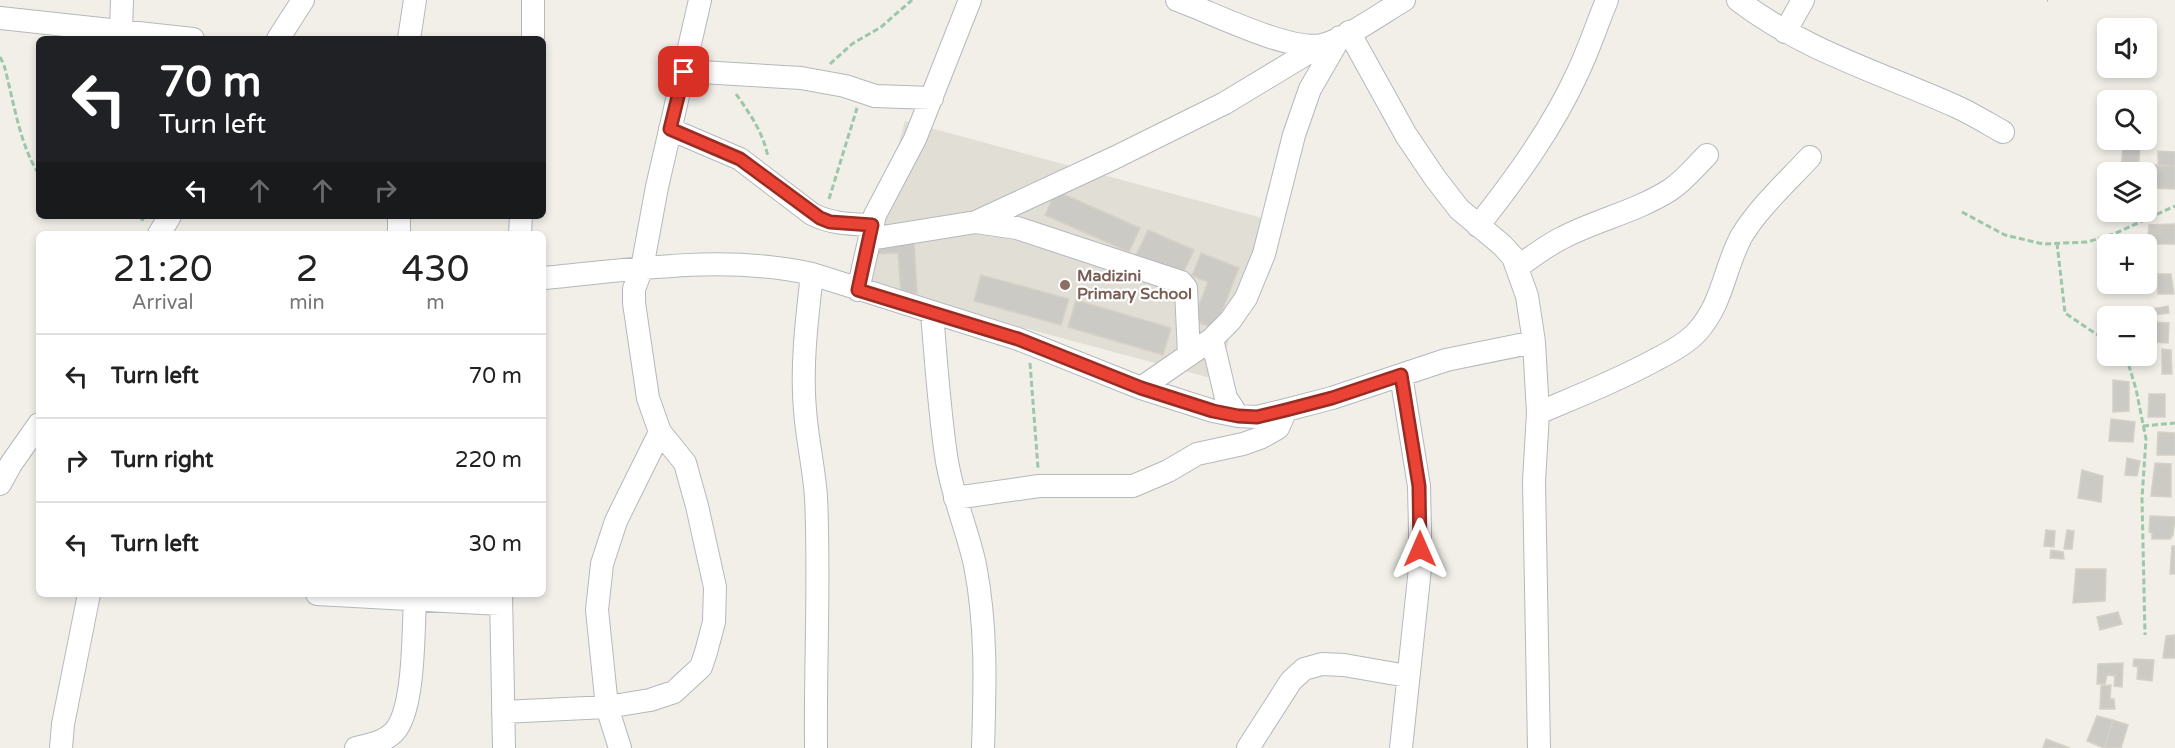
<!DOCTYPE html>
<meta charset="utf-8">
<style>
body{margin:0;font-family:"Varela Round",sans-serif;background:#f2f2f2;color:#222;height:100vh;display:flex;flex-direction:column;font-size:22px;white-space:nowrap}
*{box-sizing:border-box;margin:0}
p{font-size:20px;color:#767676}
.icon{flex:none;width:33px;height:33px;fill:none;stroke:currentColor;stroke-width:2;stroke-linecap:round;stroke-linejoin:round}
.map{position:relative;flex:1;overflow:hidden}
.side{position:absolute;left:36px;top:231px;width:510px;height:366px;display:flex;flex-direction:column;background:#fff;border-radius:9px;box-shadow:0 3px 9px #0003}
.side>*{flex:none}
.hud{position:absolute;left:36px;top:36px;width:510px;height:183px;border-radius:9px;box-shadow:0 3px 9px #0003;background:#202124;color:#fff;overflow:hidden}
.tools{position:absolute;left:2097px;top:18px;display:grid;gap:12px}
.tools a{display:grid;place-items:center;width:60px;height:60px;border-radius:9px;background:#fff;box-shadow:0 3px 9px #0003;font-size:30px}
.pin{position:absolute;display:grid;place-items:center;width:51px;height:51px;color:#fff;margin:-26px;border-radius:12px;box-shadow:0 3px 9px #0006}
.me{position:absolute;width:66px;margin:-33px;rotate:0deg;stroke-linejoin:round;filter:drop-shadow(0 0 4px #0008)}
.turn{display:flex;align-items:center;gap:21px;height:126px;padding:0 24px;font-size:27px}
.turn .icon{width:78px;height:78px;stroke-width:2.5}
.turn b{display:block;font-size:42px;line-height:51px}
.lanes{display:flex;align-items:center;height:57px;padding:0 24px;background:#0003;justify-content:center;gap:30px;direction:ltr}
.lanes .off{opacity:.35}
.eta{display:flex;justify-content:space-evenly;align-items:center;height:102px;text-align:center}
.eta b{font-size:36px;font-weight:600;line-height:42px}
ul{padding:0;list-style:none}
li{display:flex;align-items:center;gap:18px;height:84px;padding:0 24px;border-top:2px solid #e0e0e0}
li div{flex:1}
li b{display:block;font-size:22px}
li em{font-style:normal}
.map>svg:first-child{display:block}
.education{fill:#e1ded6}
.building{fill:#cccac5;stroke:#d6d1c6;stroke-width:1.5}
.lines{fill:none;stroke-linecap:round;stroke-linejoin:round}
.minor-casing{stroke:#b5b8bc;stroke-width:24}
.path{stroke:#9cc7a9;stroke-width:3;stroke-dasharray:6 3;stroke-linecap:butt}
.minor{stroke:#fff;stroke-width:22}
.route-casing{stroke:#982c22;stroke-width:15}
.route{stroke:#ea4335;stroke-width:10}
.education-dot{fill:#8d6e63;stroke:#fff;stroke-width:2}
.labels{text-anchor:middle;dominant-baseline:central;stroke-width:4.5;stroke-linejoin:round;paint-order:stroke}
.education-label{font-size:16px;font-weight:bold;fill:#785e54;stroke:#fff;text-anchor:start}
</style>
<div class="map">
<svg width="2175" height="748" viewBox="0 0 2175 748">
<rect width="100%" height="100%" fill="#f1efe8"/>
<!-- education -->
<path class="education" d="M905 121 1262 218 1218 380 861 284Z"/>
<!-- building -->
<path class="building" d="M2140 146 2138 171 2121 169 2123 147Z
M2158 151 2175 152V166H2158Z
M2151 165 2175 166V189L2151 188Z
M1056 191 1140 228 1129 252 1045 215Z
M2175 224V244H2147L2149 225Z
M1148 230 1194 250 1182 275 1136 255Z
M914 239 917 293 901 294 898 253 875 254 874 242Z
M1201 253 1239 268 1215 329 1193 320 1208 282 1192 276Z
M2158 274H2171L2174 294H2158Z
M981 275 1069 299 1061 325 974 301Z
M1076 300 1171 328 1163 355 1068 327Z
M2168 306 2169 313 2146 316 2145 310Z
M2146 322H2155L2151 343H2146Z
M2155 322 2169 323 2168 343 2153 342Z
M2162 349 2171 350 2172 374H2162Z
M2113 380 2129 382V411L2113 412Z
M2149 394H2165V417H2148Z
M2111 419 2135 422 2133 442 2109 441Z
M2158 432 2175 433V455H2157Z
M2127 458 2140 461 2137 476 2125 475Z
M2155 463 2171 464V497L2151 496Z
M2082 470 2103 476 2101 502 2078 498Z
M2150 516 2175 517 2173 535 2170 539H2152V533L2149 532Z
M2046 530 2055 531 2054 547 2044 546Z
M2067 530 2074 531 2072 549H2064Z
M2172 546H2175V574H2170Z
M2051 550 2063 552 2064 559 2050 558Z
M2076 569H2106L2105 601 2073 603Z
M2118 612 2122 624 2100 630 2097 617Z
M2175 635V658H2163L2166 636Z
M2134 659 2154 660 2152 681 2137 679 2138 667 2133 666Z
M2123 663 2122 687 2114 686 2115 676 2107 675 2105 684H2097L2098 664Z
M2111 685 2110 699H2114L2115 709H2100L2101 686Z
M2097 716 2113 720 2104 748 2087 741Z
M2113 720 2128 725 2121 748H2104Z
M2046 739 2070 748H2043Z"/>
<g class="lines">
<!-- minor casing -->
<g class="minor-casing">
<path id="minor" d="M533 0V39
M1177 0C1211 12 1289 52 1322 45 1346 39 1382 13 1404 0
M1738 0C1803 50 1881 73 1955 106 1971 113 1987 123 2003 132
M0 18 193 39
M121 30 122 0
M1349 32 1406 135 1435 178 1459 209 1502 245 1513 257 1527 296 1534 342 1538 413 1534 481 1539 748
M1785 32 1803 0
M278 39 303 0
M409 39 415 0
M684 71 801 78 845 86 875 96 932 98
M670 129 740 159 812 214C831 224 851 224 872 225
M399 216V234
M976 222 1114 158 1225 103 1321 45
M1478 226C1516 178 1553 127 1578 72 1589 49 1597 24 1607 0
M159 234 170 216
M520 234 521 216
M870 239 976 222 1017 228 1181 282 1186 288 1189 355
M1518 267C1533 256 1547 245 1564 237 1599 219 1635 212 1670 190 1684 181 1695 167 1707 155
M812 274C807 318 801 366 805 410 807 439 814 468 816 497 820 580 815 664 816 748
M543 278C632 270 724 254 812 274L1018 339 1141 388 1213 411 1238 416 1257 417 1286 410 1332 398 1446 360 1534 342
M858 290 875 215 915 139 970 0
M932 313C936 360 939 408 946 455 951 493 967 528 975 565 987 626 985 687 983 748
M1212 339 1226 398 1238 416
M1141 388 1212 339 1230 321 1246 298 1264 254 1294 135 1310 89 1340 37
M1538 413C1578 396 1617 381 1655 360 1669 353 1686 344 1697 332 1723 303 1724 269 1741 237 1758 208 1787 182 1810 157
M0 484 11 464 39 424
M955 498 1039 486H1133L1168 471 1197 454 1243 444 1260 438 1278 428 1286 410
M317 594 500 604
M501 594 504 748
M503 712 607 707 650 700 674 692 701 667 706 652 714 622 715 587 697 506 685 463 660 432 648 398 634 303V289L642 268 657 187 700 0
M61 748 63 724 89 594
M356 748C370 745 384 742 394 732 415 710 413 631 415 600
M620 748 607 707 597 610 602 564 616 521 660 432
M1248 748 1291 681 1304 669 1322 664 1344 665 1407 676
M1401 748 1420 568V530L1419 486 1401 375"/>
</g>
<!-- path -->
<path class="path" d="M2047 0H2048
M0 57 4 65C13 98 20 147 39 174
M830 64 852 44 881 27 912 0
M736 94C750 114 763 132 768 157
M829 199 857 108
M1962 212 2005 235 2043 244 2087 242 2114 234 2175 206
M132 216 144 220
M2057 243 2065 313 2096 334 2108 338
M2126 356 2136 389 2146 439 2142 498 2145 635
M1030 363 1038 468
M2143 426 2175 423"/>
<!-- minor -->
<use href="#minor" class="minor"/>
</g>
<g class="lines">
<!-- route casing -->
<g class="route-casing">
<path id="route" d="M684 72 670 129 740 159 820 218 830 222 872 225 858 290 1018 339 1141 388 1213 411 1238 416 1257 417 1286 410 1332 398 1401 375 1419 486 1420 549"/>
</g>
<!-- route -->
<use href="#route" class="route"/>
</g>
<!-- markers -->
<circle class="education-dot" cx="1065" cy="285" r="6"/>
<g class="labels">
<!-- education labels -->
<g class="education-label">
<text x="1077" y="276">Madizini<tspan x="1077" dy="18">Primary School</tspan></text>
</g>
</g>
</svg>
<div class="tools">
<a><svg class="icon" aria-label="sound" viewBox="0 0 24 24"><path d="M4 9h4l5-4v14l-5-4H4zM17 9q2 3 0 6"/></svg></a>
<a><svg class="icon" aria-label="search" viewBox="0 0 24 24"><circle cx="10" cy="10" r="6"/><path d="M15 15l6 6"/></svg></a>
<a><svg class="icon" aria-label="layers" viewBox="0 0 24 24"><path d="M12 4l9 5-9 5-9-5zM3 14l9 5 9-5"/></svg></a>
<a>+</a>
<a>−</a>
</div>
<div class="pin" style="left:684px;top:72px;background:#d93025"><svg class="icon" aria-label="arrive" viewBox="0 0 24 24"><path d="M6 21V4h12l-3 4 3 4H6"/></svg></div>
<svg class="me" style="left:1420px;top:549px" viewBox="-20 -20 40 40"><path d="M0-17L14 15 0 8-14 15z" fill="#ea4335" stroke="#fff" stroke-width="4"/></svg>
<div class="hud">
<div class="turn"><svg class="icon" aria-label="left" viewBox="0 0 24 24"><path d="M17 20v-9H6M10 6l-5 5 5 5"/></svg><div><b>70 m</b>Turn left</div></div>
<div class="lanes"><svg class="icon" aria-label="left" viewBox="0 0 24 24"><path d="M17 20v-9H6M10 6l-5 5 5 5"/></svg><svg class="icon off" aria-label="ahead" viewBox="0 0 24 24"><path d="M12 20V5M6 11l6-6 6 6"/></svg><svg class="icon off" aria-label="ahead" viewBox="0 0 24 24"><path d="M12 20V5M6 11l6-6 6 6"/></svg><svg class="icon off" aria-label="right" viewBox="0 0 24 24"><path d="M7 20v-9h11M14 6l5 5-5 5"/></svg></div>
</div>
<section class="side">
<div class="eta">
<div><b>21:20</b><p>Arrival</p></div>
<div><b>2</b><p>min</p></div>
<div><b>430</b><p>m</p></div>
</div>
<ul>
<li><svg class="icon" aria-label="left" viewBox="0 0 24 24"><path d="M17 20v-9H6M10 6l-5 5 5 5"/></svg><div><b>Turn left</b></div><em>70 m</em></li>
<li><svg class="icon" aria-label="right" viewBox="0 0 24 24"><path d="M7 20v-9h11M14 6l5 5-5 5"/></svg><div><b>Turn right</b></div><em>220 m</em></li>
<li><svg class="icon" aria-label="left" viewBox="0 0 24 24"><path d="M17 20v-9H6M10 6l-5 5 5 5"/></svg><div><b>Turn left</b></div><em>30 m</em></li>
</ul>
</section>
</div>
